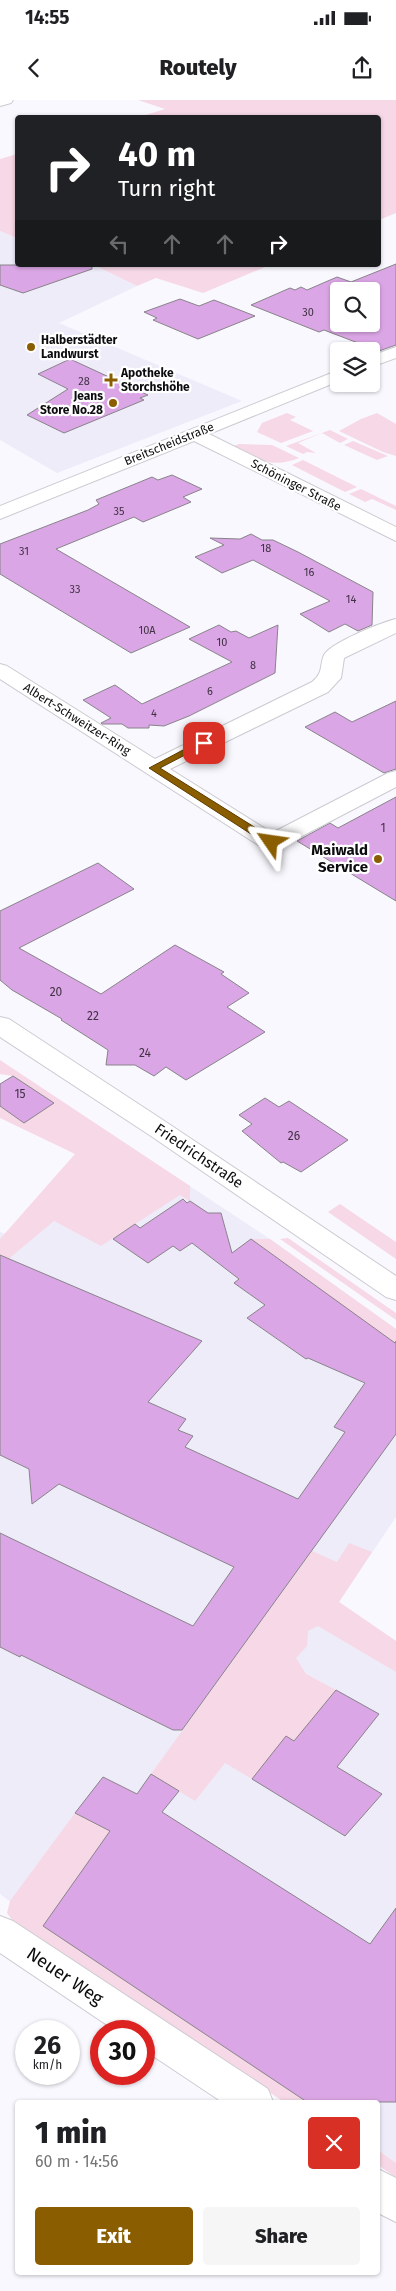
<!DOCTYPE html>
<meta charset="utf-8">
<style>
body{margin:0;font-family:"Fira Sans",sans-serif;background:#f6f6f6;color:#202124;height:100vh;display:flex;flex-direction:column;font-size:19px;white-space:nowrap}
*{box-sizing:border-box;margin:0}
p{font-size:16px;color:#757577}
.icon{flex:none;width:28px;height:28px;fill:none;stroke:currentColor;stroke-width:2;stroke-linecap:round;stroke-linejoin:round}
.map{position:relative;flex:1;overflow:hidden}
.details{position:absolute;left:15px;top:2000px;width:365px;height:175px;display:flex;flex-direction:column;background:#fff;border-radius:5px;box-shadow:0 1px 4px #0004}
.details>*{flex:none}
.banner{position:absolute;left:15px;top:15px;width:366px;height:152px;border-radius:5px;box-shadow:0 1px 4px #0004;background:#202124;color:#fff;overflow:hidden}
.controls{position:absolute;left:330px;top:182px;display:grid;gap:10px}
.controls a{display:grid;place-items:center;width:50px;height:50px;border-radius:5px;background:#fff;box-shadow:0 1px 4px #0004;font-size:25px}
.speed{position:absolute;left:15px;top:1920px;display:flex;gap:10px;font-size:25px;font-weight:700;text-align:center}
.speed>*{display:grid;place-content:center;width:65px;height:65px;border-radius:50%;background:#fff;box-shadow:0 1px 4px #0004;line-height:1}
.speed small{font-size:12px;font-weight:400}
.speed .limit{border:8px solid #d22;background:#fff;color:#111}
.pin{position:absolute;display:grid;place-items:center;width:42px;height:42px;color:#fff;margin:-21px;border-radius:10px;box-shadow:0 2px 8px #0006}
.me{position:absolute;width:55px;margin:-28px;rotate:302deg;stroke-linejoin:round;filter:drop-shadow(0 0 4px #0008)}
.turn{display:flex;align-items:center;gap:18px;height:105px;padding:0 20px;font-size:22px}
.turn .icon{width:65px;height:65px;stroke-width:2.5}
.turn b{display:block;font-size:35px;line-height:42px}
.lanes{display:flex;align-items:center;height:48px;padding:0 20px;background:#0003;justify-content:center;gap:25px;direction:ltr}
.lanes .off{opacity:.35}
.round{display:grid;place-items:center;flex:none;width:52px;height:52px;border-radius:5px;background:#f6f6f6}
.head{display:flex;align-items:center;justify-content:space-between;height:85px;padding:0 20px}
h1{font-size:30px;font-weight:800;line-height:38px}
.action{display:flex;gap:10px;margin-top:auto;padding:10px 20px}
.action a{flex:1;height:58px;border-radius:5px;background:#8b5d01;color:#fff;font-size:20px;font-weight:800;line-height:58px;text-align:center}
.action a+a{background:#f6f6f6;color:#202124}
.status{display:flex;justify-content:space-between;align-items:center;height:35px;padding:0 25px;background:#fff;direction:ltr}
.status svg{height:14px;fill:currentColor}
header{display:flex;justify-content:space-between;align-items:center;height:65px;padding:0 20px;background:#fff;font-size:22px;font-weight:800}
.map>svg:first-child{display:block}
.built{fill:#eeecf9}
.green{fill:#f7d8e6}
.building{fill:#dba6e5;stroke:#888489;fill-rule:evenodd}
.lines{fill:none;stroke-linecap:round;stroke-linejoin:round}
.street-casing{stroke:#cccbd1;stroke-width:2}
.secondary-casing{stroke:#cccbd1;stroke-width:2}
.street{fill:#fff;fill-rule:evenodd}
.secondary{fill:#fff;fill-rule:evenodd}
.route{fill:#8b5d01;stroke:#5a3c01}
.poi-dot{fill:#8b5d01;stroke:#fff;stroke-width:2}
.labels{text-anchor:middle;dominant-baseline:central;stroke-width:4.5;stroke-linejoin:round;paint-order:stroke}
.far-number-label{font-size:11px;fill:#403244}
.far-poi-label{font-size:12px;font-weight:bold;fill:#0c0c0e;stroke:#fff;text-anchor:start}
.far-street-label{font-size:12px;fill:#0c0c0e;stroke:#fff}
.number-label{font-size:12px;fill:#403244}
.poi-label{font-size:15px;font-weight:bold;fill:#0c0c0e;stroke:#fff;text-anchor:end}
.street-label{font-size:15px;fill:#0c0c0e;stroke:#fff}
.near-street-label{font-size:18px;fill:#0c0c0e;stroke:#fff}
</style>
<div class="status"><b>14:55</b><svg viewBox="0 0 49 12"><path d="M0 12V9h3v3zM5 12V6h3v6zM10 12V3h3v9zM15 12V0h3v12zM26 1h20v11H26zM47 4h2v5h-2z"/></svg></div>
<header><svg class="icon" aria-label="back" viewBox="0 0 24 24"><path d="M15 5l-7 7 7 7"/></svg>Routely<svg class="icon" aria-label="share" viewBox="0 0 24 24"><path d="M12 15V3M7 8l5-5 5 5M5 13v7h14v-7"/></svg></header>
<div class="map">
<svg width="396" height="2191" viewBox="0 0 396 2191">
<rect width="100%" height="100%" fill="#f9f8fe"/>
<!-- built -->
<path class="built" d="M0 131 17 138 18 165H94L137 186 59 223 242 301 57 373 0 340Z
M111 1034 270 1139 396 1229V1417L339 1502 396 1541V2063L378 2050V2002H307L43 1826 0 1794V1132L5 1134 76 1054Z"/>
<!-- green -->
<path class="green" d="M138 0H396V113L379 120V18L139 17 165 9Z
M17 54H18L17 138 0 131V59Z
M94 165H270L203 193 156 178 137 186Z
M287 313 296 317 290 320 313 331 281 343 257 332 262 323Z
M377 313 396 324V356L383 352 339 331 361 319Z
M330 330 348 339 340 343 322 333 298 343 316 353 307 352 303 354 286 346Z
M353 341 388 356 377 360 344 345Z
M239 344 272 345 299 358C271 369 258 359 233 346Z
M303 360 357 387 345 392 292 365Z
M361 389 396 406V410L372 399 365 402 349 394Z
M0 960 190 1086V1101L180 1095 101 1146 54 1121 0 1166V1139L75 1054 0 1018V1006L24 1022 54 1003 13 976 0 974Z
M340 1104 396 1142V1159L328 1112Z
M288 1138 396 1213V1220L280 1139Z
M251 1139H270L396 1229V1244Z
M349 1443 372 1452 339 1502 396 1541V1572L318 1526 308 1531 307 1546 296 1558 306 1574 336 1590 311 1624 252 1679 225 1663 195 1701 151 1674 312 1451 337 1462Z
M75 1713 110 1731 43 1826 307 2002H284L13 1821 7 1813 10 1801Z
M378 2050 396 2063V2078L378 2065Z"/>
<!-- building -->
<path class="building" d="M396 164V245L379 251 324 230 319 232 251 205 290 188 295 190 301 187 307 190 337 177 351 182ZM339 191H371V224H339Z
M0 165H92V169L23 193 0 185Z
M180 199 199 206 214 200 255 216 198 239 153 220 157 218 144 212Z
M70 259 148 295 140 298 144 300 64 333 27 315 68 289 38 274Z
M172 375 202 389 183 397 191 402 143 422 134 417 56 449 190 527 131 553 0 474V444L88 410 99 404 96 400 152 377 158 380Z
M251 434 262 440H273L298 452 373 492 372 525 358 531 345 524 329 532 300 514 330 501 253 460 222 473 195 457 224 445 210 438 240 439Z
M219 525 231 532 236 531 249 538 278 525 275 573 189 616 164 626 149 625V628H128L122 624H102L101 623 111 618 83 600 115 585 142 604 232 562 189 539Z
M396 601V669L384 673 305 627 335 612 352 622Z
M396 697V801L297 741 330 723 338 728Z
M98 763 134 789 19 848 101 894 175 845 224 872 221 874 249 893 227 907 265 932 186 980 166 967 154 976 135 965H106L108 950 61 920 62 919 12 890 0 880V811Z
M13 976 54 1003 24 1023 0 1006V984Z
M265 998 279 1007 289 1001 348 1040 301 1072 283 1062 281 1063 242 1031 252 1024 239 1015Z
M183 1099 187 1103 190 1101 208 1113H221L232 1153 251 1139 395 1243 396 1241V1334L182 1630H173L21 1555 20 1557 0 1547V1433L193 1526 234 1467 59 1384 32 1404 29 1369 0 1355V1155L202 1241 148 1302 186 1319 178 1330 193 1336 185 1347 298 1399 345 1332 334 1327 365 1283 308 1258 306 1259 247 1218 265 1205 234 1183 239 1179 192 1143 180 1151 173 1146 148 1163 113 1139 135 1124 140 1128Z
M336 1590 379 1614 337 1667 382 1694 345 1736 252 1679 286 1636 294 1641Z
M151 1674 179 1691 162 1712 370 1844 396 1808V2002H307L43 1826 110 1731 75 1713 103 1677 137 1694Z"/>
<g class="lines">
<!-- street casing -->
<g class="street-casing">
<path id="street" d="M0 0H13L11 3 0 6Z
M396 247V258L371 267V256Z
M339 270V281L209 334 396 427V441L194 341 0 419V406Z
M396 519V533L344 558 341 578 328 592 170 669 272 733 388 673 396 671V687L279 748 271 750 263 748 0 579V564L7 566 155 659 312 582C324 572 319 567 324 555 330 543 382 522 396 519Z
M0 1816 13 1821 268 1989 273 2002H222L144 1950V1931H116L0 1853Z
M378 2069 396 2078V2122L378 2113Z"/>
</g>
<!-- secondary casing -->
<g class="secondary-casing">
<path id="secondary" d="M0 917 9 919 169 1024 396 1176V1200L386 1197 151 1036 0 937Z"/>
</g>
<!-- street -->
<use href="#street" class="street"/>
<!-- secondary -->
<use href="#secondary" class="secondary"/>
</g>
<!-- route -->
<path class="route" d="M200 641 208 643 160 668 275 740V745H268L149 668Z"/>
<!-- markers -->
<g class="poi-dot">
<circle cx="31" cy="247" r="5"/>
<path d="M108.5 272.5h5v5h5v5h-5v5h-5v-5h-5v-5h5z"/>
<circle cx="113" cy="303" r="5"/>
<circle cx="378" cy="759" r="5"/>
</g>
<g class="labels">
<!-- far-number labels -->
<g class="far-number-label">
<text x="308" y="212">30</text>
<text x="84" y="281">28</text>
<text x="119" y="411">35</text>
<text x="266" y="448">18</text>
<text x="24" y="451">31</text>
<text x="309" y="472">16</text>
<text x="75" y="489">33</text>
<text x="351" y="499">14</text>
<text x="147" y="530">10A</text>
<text x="222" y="542">10</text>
<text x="253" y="565">8</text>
<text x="210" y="591">6</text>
<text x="154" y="613">4</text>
</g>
<!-- far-poi labels -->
<g class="far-poi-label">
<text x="41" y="240">Halberstädter<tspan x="41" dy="14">Landwurst</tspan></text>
<text x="121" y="273">Apotheke<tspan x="121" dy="14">Storchshöhe</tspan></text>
<text x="103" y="296" text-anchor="end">Jeans<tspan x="103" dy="14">Store No.28</tspan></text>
</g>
<!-- far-street labels -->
<g class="far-street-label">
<text transform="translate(169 344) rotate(-22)">Breitscheidstraße</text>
<text transform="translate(296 385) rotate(27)">Schöninger Straße</text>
<text transform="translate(77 619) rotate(32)">Albert-Schweitzer-Ring</text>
</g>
<!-- number labels -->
<g class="number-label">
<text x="383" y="728">1</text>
<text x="56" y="892">20</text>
<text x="93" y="916">22</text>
<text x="145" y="953">24</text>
<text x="20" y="994">15</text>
<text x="294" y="1036">26</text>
</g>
<!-- poi labels -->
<g class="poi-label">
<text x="368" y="750">Maiwald<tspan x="368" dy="17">Service</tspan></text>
</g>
<!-- street labels -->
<g class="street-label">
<text transform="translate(199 1056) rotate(34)">Friedrichstraße</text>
</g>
<!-- near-street labels -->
<g class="near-street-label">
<text transform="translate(65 1876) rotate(34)">Neuer Weg</text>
</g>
</g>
</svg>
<div class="controls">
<a><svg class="icon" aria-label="search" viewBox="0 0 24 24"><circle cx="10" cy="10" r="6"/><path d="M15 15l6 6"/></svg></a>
<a><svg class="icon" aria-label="layers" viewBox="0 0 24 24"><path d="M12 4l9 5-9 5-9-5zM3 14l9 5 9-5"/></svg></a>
</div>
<div class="speed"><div>26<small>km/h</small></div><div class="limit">30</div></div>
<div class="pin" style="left:204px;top:643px;background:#d93025"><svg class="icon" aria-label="arrive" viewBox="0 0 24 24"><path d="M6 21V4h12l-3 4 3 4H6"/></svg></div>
<svg class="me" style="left:271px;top:742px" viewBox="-20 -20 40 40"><path d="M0-17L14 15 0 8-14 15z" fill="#8b5d01" stroke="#fff" stroke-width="4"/></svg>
<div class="banner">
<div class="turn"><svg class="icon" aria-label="right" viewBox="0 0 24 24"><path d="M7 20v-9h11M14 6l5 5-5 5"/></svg><div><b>40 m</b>Turn right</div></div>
<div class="lanes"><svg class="icon off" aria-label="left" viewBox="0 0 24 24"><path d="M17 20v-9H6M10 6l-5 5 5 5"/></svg><svg class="icon off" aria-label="ahead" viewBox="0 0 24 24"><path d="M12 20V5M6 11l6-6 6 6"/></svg><svg class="icon off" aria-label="ahead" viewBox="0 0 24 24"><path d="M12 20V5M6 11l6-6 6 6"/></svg><svg class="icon" aria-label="right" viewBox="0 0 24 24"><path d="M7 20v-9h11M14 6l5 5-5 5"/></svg></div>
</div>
<section class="details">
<div class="head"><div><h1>1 min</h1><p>60 m · 14:56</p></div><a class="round" style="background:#d93025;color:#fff"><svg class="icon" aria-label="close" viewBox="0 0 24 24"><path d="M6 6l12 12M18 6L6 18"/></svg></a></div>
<div class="action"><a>Exit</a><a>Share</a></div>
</section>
</div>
